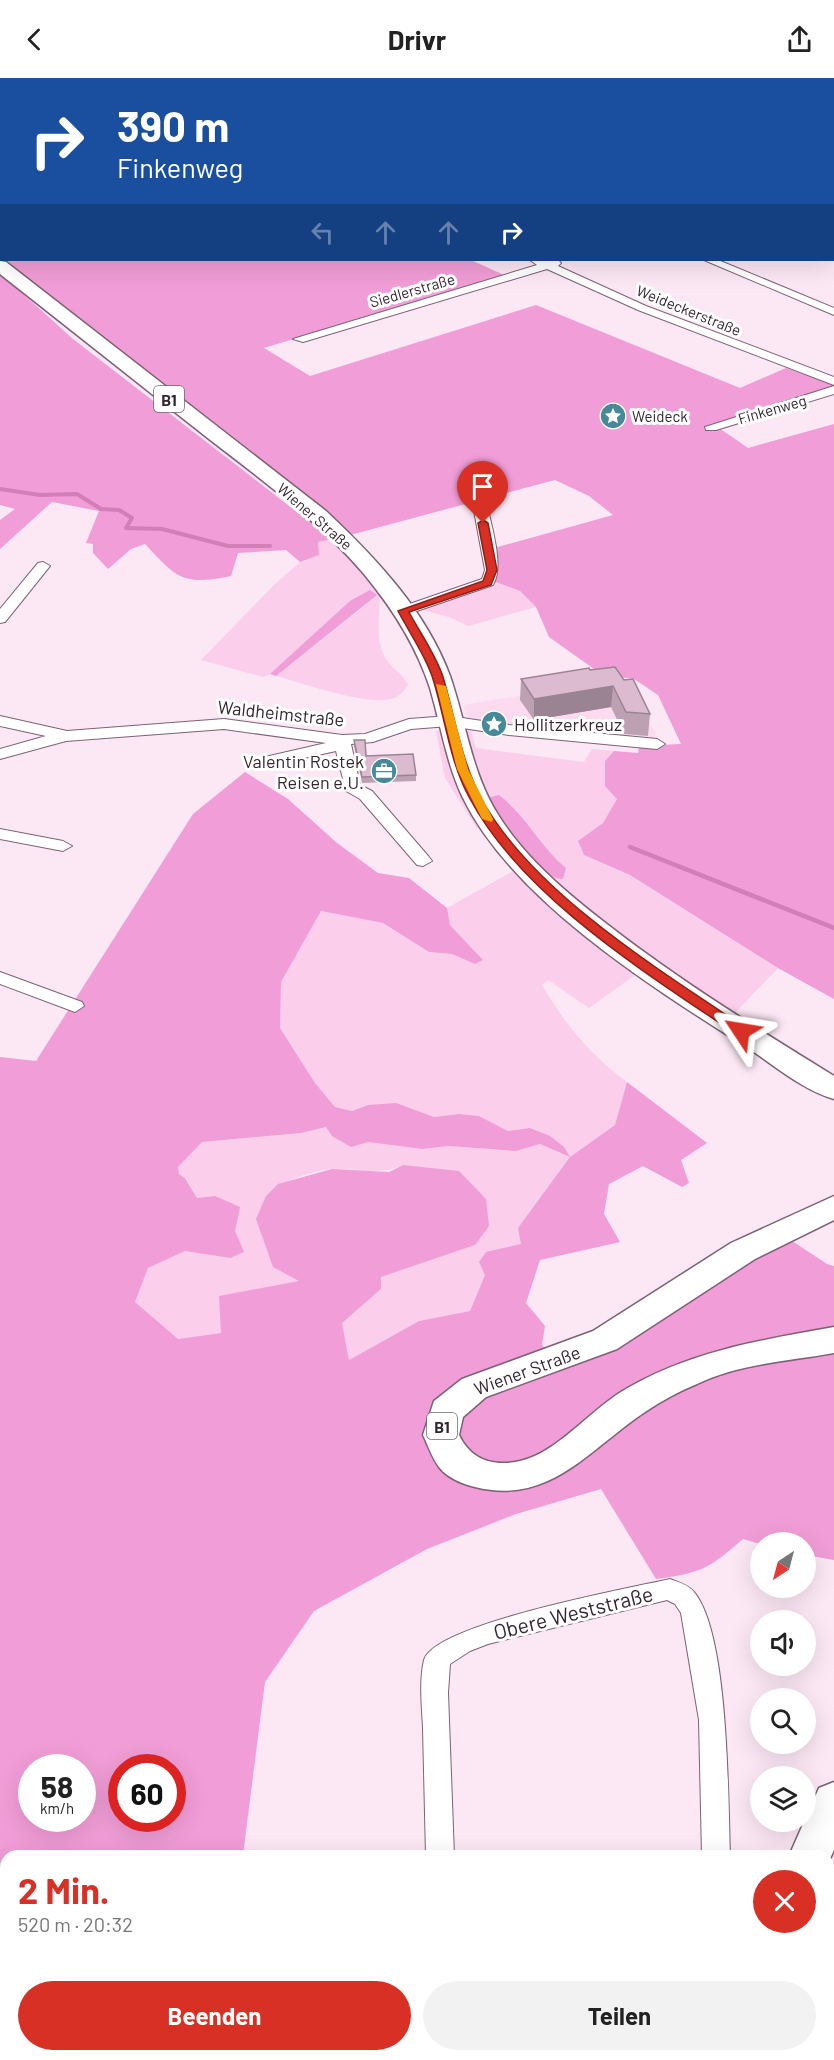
<!DOCTYPE html>
<html lang="de">
<meta charset="utf-8">
<style>
body{margin:0;font-family:Barlow,sans-serif;background:#f2f2f2;color:#222;height:100vh;display:flex;flex-direction:column;font-size:22px;white-space:nowrap}
*{box-sizing:border-box;margin:0}
p{font-size:20px;color:#767676}
.icon{flex:none;width:33px;height:33px;fill:none;stroke:currentColor;stroke-width:2;stroke-linecap:round;stroke-linejoin:round}
.map{position:relative;flex:1;overflow:hidden}
.side{position:absolute;left:0px;top:1772px;width:834px;height:212px;display:flex;flex-direction:column;background:#fff;border-radius:18px 18px 0 0;box-shadow:0 6px 24px #0002}
.side>*{flex:none}
.hud{position:absolute;left:0px;top:0px;width:834px;height:183px;box-shadow:0 6px 24px #0002;background:#1a4fa0;color:#fff;overflow:hidden}
.needle{width:39px;rotate:216deg}
.controls{position:absolute;left:750px;top:1454px;display:grid;gap:12px}
.controls a{display:grid;place-items:center;width:66px;height:66px;border-radius:50%;background:#fff;box-shadow:0 6px 24px #0002;font-size:30px}
.speed{position:absolute;left:18px;top:1676px;display:flex;gap:12px;font-size:30px;font-weight:700;text-align:center}
.speed>*{display:grid;place-content:center;width:78px;height:78px;border-radius:50%;background:#fff;box-shadow:0 6px 24px #0002;line-height:1}
.speed small{font-size:15px;font-weight:400}
.speed .limit{border:9px solid #d22;background:#fff;color:#111}
.pin{position:absolute;display:grid;place-items:center;width:51px;height:51px;color:#fff;margin:-62px -26px;border-radius:50% 50% 50% 0;rotate:-45deg;box-shadow:0 0 6px #0007}
.pin .icon{rotate:45deg}
.me{position:absolute;width:66px;margin:-33px;rotate:303deg;stroke-linejoin:round;filter:drop-shadow(0 0 4px #0008)}
.turn{display:flex;align-items:center;gap:21px;height:126px;padding:0 18px;font-size:27px}
.turn .icon{width:78px;height:78px;stroke-width:2.5}
.turn b{display:block;font-size:42px;line-height:51px}
.lanes{display:flex;align-items:center;height:57px;padding:0 18px;background:#0003;justify-content:center;gap:30px;direction:ltr}
.lanes .off{opacity:.35}
.round{display:grid;place-items:center;flex:none;width:63px;height:63px;border-radius:32px;background:#f2f2f2}
.headline{display:flex;align-items:center;justify-content:space-between;height:102px;padding:0 18px}
h1{font-size:36px;font-weight:700;line-height:45px;color:#d93025}
.cta{display:flex;gap:12px;margin-top:auto;padding:12px 18px}
.cta a{flex:1;height:69px;border-radius:36px;background:#d93025;color:#fff;font-size:24px;font-weight:700;line-height:69px;text-align:center}
.cta a+a{background:#f2f2f2;color:#222}
header{display:flex;justify-content:space-between;align-items:center;height:78px;padding:0 18px;background:#fff;font-size:27px;font-weight:700}
.map>svg:first-child{display:block}
.built{fill:#fcdbf0}
.green{fill:#fbceec;fill-rule:evenodd}
.forest{fill:#f19dd7;fill-rule:evenodd}
.lines{fill:none;stroke-linecap:round;stroke-linejoin:round}
.stream-far3{stroke:#d07fb8;stroke-width:3}
.stream-far2{stroke:#d07fb8;stroke-width:4}
.stream-far1{stroke:#d07fb8;stroke-width:4.5}
.stream{stroke:#d07fb8;stroke-width:8}
.street-casing{stroke:#7f6175;stroke-width:2}
.primary-casing{stroke:#7f6175;stroke-width:3}
.street{fill:#fff;fill-rule:evenodd}
.primary{fill:#fff;fill-rule:evenodd}
.wall{fill:#bda1b3}
.shaded-wall{fill:#9a8392}
.building{fill:#dcbbd0;stroke:#9a8392;stroke-width:1.5}
.route{fill:#d93025;stroke:#8d1f18;stroke-width:1.5}
.slow{fill:#f59e0b}
.labels{text-anchor:middle;dominant-baseline:central;stroke-width:6;stroke-linejoin:round;paint-order:stroke}
.far-street-label{font-size:15px;fill:#33262f;stroke:#fff}
.far-poi-label{font-size:15px;fill:#33262f;stroke:#fff;text-anchor:start}
.shield{fill:#fff;stroke:#70676d;stroke-width:1.5}
.shield-label{font-size:16px;font-weight:bold;fill:#33262f}
.street-label{font-size:18px;fill:#33262f;stroke:#fff}
.poi-label{font-size:18px;fill:#33262f;stroke:#fff;text-anchor:start}
.near-street-label{font-size:21px;fill:#33262f;stroke:#fff}
</style>
<header><svg class="icon" aria-label="back" viewBox="0 0 24 24"><path d="M15 5l-7 7 7 7"/></svg>Drivr<svg class="icon" aria-label="share" viewBox="0 0 24 24"><path d="M12 15V3M7 8l5-5 5 5M5 13v7h14v-7"/></svg></header>
<div class="map">
<svg width="834" height="1982" viewBox="0 0 834 1982">
<rect width="100%" height="100%" fill="#fce7f4"/>
<!-- built -->
<path class="built" d="M604 604 627 612 656 655 654 660 498 646 467 639 463 627Z"/>
<!-- green -->
<path class="green" d="M332 461 380 514C380 537 373 565 389 585 395 593 403 596 408 607 403 614 399 619 391 621 367 628 302 605 276 598L377 518 270 596 263 599 201 582 274 507 300 484 319 477 318 464Z
M493 503 520 513 536 529 468 548 449 539 419 531Z
M479 650 471 654 476 670 584 684 592 671 614 673 605 683 617 721 603 745 578 763 584 777 630 797 778 890 733 937 638 895 589 930 548 902 542 907C564 945 591 978 627 1004L615 1047 570 1079 521 1166 485 1197 470 1233 419 1243 349 1282 342 1245 381 1211 380 1199 475 1167 403 1087C381 1098 359 1090 334 1091 314 1091 280 1104 266 1118L300 1203 221 1255 177 1261 135 1224 148 1190 185 1173 230 1180 186 1100 179 1096 178 1089 201 1064 301 1055 326 1049 351 1069 368 1064 422 1071 449 1068 516 1073 541 1066 569 1079 530 1050 508 1053 479 1038 459 1036 434 1039 368 1027 352 1033 335 1029 315 1005 280 950 281 904 321 833 383 845 429 874 452 876 475 886 483 882 450 847 447 830 515 792 474 746 445 700 436 653 464 654ZM509 725C531 745 543 772 566 790L505 748Z"/>
<!-- forest -->
<path class="forest" d="M18 0H834V156L832 2Z
M6 182H471L504 197 264 270 310 298 536 227 740 310 786 290 834 307V310L719 350 748 370 834 346V921L778 890 630 797 584 777 578 763 603 745 617 721 605 708V683L614 673 638 675 639 668 681 666 658 617 634 601 601 596 549 559 536 529 520 513 493 503 487 472 613 437 589 418 555 402 350 457 336 442 87 250Z
M0 195 73 261 332 461 318 464 319 477 300 484 286 472 238 475 231 498C182 508 177 500 145 466L131 471 108 491 93 475V466L86 465 99 433 52 424 0 471V442L15 431 0 427Z
M370 512 377 517 276 598 270 596 350 523Z
M245 694 288 721 337 765 378 795 409 800 447 830 450 847 483 882 475 886 452 876 429 874 383 845 321 833 281 904 280 950 315 1005 335 1029 352 1033 368 1027 396 1025 434 1039 459 1036 479 1038 508 1053 530 1050 550 1058 564 1069 570 1079 615 1047 627 1004 707 1065 681 1082 689 1105 682 1109 643 1088 609 1106 604 1136 620 1164 540 1182 526 1225 545 1248 542 1267 549 1275 789 1161 827 1186 834 1188V1482L806 1477V1464H760V1466L743 1461C709 1491 701 1495 656 1501L601 1411 516 1436 427 1471 314 1533 265 1604 243 1777 6 1778V1977H218V1982H0V979L36 983 193 736ZM326 1049 332 1058 351 1069 368 1064 422 1071 449 1068 516 1073 540 1066 570 1079 518 1150 521 1166 486 1174 479 1184 485 1197 470 1233 419 1243 349 1282 342 1245 381 1211V1199L475 1167 489 1148 486 1121 459 1093 403 1087 389 1094 332 1091 278 1106 266 1118 256 1141 273 1189 299 1203 219 1218 221 1255 178 1261 135 1224 148 1190 185 1173 230 1180 244 1174 235 1153 240 1129 215 1118 197 1120 185 1100 179 1096 178 1089 202 1064 301 1055ZM32 1689H82V1740H32ZM122 1689H172V1740H122Z
M499 717C527 738 540 769 566 790L563 801C537 801 500 741 487 720Z"/>
<g class="lines">
<!-- stream-far3 -->
<path class="stream-far3" d="M368 0 375 2"/>
<!-- stream-far2 -->
<path class="stream-far2" d="M0 411 40 417 77 416 101 431 119 432 132 440 126 450 162 451 228 468H270"/>
<!-- stream-far1 -->
<path class="stream-far1" d="M630 769 834 850"/>
<!-- stream -->
<path class="stream" d="M0 1901 6 1895"/>
<!-- street casing -->
<g class="street-casing">
<path id="street" d="M0 22H2V28H0Z
M0 88H2V94H0Z
M530 182 559 183 561 185 558 188 646 228 834 299V307L638 232 547 191 303 264 293 261 537 187Z
M704 182H718L834 230V237Z
M834 308V316L716 352H706L705 349Z
M479 418 486 422C490 445 505 487 493 507L408 536H398L396 533 398 530 482 501 485 492 472 422Z
M43 484 50 488 5 544 0 545V531L38 485Z
M0 638 67 653 224 641 342 657 365 656 409 641 449 638 509 647 657 661 665 666 657 671 509 657 449 648 411 651 373 664 351 666 360 707 372 713 429 779 432 783 423 788 417 787 360 721 346 713 336 673 258 690 250 685 252 682 326 665 224 651 66 663 0 681V671L46 658 0 648Z
M0 751 63 763 72 768 63 773 0 761Z
M0 894 82 924 84 928 75 934 0 906Z
M670 1501C678 1504 689 1507 694 1514 729 1556 728 1720 730 1778H702L699 1642 681 1535 675 1526 667 1522 488 1566 470 1573 450 1586 448 1615 454 1778H426C425 1735 424 1693 423 1650 422 1629 419 1603 424 1582 434 1546 630 1510 670 1501Z
M432 1977H462V1982H432Z
M708 1977H738V1982H708Z"/>
</g>
<!-- primary casing -->
<g class="primary-casing">
<path id="primary" d="M0 183 6 184 326 433C376 480 426 533 450 598 466 644 471 693 497 735 525 781 569 817 612 850 682 904 758 951 834 998V1021C805 1013 776 989 751 972 655 911 514 824 463 720 446 685 441 647 430 610 416 567 392 530 364 496 319 443 263 403 209 361 139 306 70 251 0 196Z
M834 1118V1142L755 1181 617 1271 486 1319 463 1339 459 1357C471 1382 493 1389 520 1383 555 1376 590 1333 621 1314 686 1274 760 1262 834 1249V1275C789 1283 738 1286 697 1306 680 1313 661 1323 645 1334 589 1371 550 1428 475 1409 463 1406 447 1400 439 1389 432 1380 428 1367 423 1357L434 1323 462 1301 593 1253 731 1165Z
M834 1704V1772L828 1785V1778H789L819 1710Z
M754 1977H800V1982H754Z"/>
</g>
<!-- street -->
<use href="#street" class="street"/>
<!-- primary -->
<use href="#primary" class="primary"/>
</g>
<!-- wall -->
<path class="wall" d="M590 592 624 602 650 636 648 658 624 656 611 629 534 642 520 622 521 601Z
M354 662 366 678 416 697V703L362 705 354 668Z"/>
<!-- shaded-wall -->
<path class="shaded-wall" d="M613 608 611 629 534 642V621Z"/>
<!-- building -->
<path class="building" d="M615 589 624 602 633 601 650 636 626 634 613 608 534 621 521 601 589 590 590 592Z
M354 662H365L366 678 413 676 416 697 362 699Z"/>
<!-- route -->
<path class="route" d="M483 442 488 445 497 492 491 507 409 534C420 555 436 577 443 599 455 639 461 682 481 720 531 813 659 892 746 950V956H736C646 895 521 818 469 719 449 682 445 638 432 598 424 575 409 554 398 533L483 503 487 492 478 445Z"/>
<!-- slow -->
<path class="slow" d="M436 606 446 608 468 691 493 741 492 744 482 741 457 691Z"/>
<!-- icons -->
<defs>
<g id="sight-disc" transform="scale(1.35)"><circle r="9.5" fill="#468999" stroke="#fff"/><path d="M0-6L1.8-2.2L6-1.7L2.9 1.2L3.7 5.4L0 3.3L-3.7 5.4L-2.9 1.2L-6-1.7L-1.8-2.2Z" fill="#fff"/></g>
<g id="office-disc" transform="scale(1.35)"><circle r="9.5" fill="#468999" stroke="#fff"/><path d="M-6-3h4V-5.5h4V-3h4V5H-6ZM-1-4.5V-3h2v-1.5ZM-6 0V1H6V0Z" fill="#fff"/></g>
</defs>
<g fill-rule="evenodd">
<use href="#sight-disc" x="613" y="338"/>
<use href="#sight-disc" x="494" y="646"/>
<use href="#office-disc" x="384" y="693"/>
</g>
<g class="labels">
<!-- far-street labels -->
<g class="far-street-label">
<text transform="translate(412 212) rotate(-16)">Siedlerstraße</text>
<text transform="translate(689 232) rotate(22)">Weideckerstraße</text>
<text transform="translate(772 331) rotate(-16)">Finkenweg</text>
<text transform="translate(315 438) rotate(41)">Wiener Straße</text>
</g>
<!-- far-poi labels -->
<g class="far-poi-label">
<text x="632" y="338">Weideck</text>
</g>
<!-- shield labels -->
<g class="shield">
<rect x="154" y="308" width="30" height="26" rx="4.5"/>
<rect x="427" y="1335" width="30" height="26" rx="4.5"/>
</g>
<g class="shield-label">
<text x="169" y="321">B1</text>
<text x="442" y="1348">B1</text>
</g>
<!-- street labels -->
<g class="street-label">
<text transform="translate(281 635) rotate(6)">Waldheimstraße</text>
<text transform="translate(527 1292) rotate(-20)">Wiener Straße</text>
</g>
<!-- poi labels -->
<g class="poi-label">
<text x="514" y="646">Hollitzerkreuz</text>
<text x="364" y="683" text-anchor="end">Valentin Rostek<tspan x="364" dy="21">Reisen e.U.</tspan></text>
</g>
<!-- near-street labels -->
<g class="near-street-label">
<text transform="translate(573 1534) rotate(-14)">Obere Weststraße</text>
</g>
</g>
</svg>
<div class="controls">
<a><svg class="needle" viewBox="-14 -14 28 28"><path d="M0-13l5 13h-10z" fill="#e53935"/><path d="M0 13l5-13h-10z" fill="#767676"/></svg></a>
<a><svg class="icon" aria-label="sound" viewBox="0 0 24 24"><path d="M4 9h4l5-4v14l-5-4H4zM17 9q2 3 0 6"/></svg></a>
<a><svg class="icon" aria-label="search" viewBox="0 0 24 24"><circle cx="10" cy="10" r="6"/><path d="M15 15l6 6"/></svg></a>
<a><svg class="icon" aria-label="layers" viewBox="0 0 24 24"><path d="M12 4l9 5-9 5-9-5zM3 14l9 5 9-5"/></svg></a>
</div>
<div class="speed"><div>58<small>km/h</small></div><div class="limit">60</div></div>
<div class="pin" style="left:483px;top:445px;background:#d93025"><svg class="icon" aria-label="arrive" viewBox="0 0 24 24"><path d="M6 21V4h12l-3 4 3 4H6"/></svg></div>
<svg class="me" style="left:741px;top:953px" viewBox="-20 -20 40 40"><path d="M0-17L14 15 0 8-14 15z" fill="#d93025" stroke="#fff" stroke-width="4"/></svg>
<div class="hud">
<div class="turn"><svg class="icon" aria-label="right" viewBox="0 0 24 24"><path d="M7 20v-9h11M14 6l5 5-5 5"/></svg><div><b>390 m</b>Finkenweg</div></div>
<div class="lanes"><svg class="icon off" aria-label="left" viewBox="0 0 24 24"><path d="M17 20v-9H6M10 6l-5 5 5 5"/></svg><svg class="icon off" aria-label="ahead" viewBox="0 0 24 24"><path d="M12 20V5M6 11l6-6 6 6"/></svg><svg class="icon off" aria-label="ahead" viewBox="0 0 24 24"><path d="M12 20V5M6 11l6-6 6 6"/></svg><svg class="icon" aria-label="right" viewBox="0 0 24 24"><path d="M7 20v-9h11M14 6l5 5-5 5"/></svg></div>
</div>
<section class="side">
<div class="headline"><div><h1>2 Min.</h1><p>520 m · 20:32</p></div><a class="round" style="background:#d93025;color:#fff"><svg class="icon" aria-label="close" viewBox="0 0 24 24"><path d="M6 6l12 12M18 6L6 18"/></svg></a></div>
<div class="cta"><a>Beenden</a><a>Teilen</a></div>
</section>
</div>
